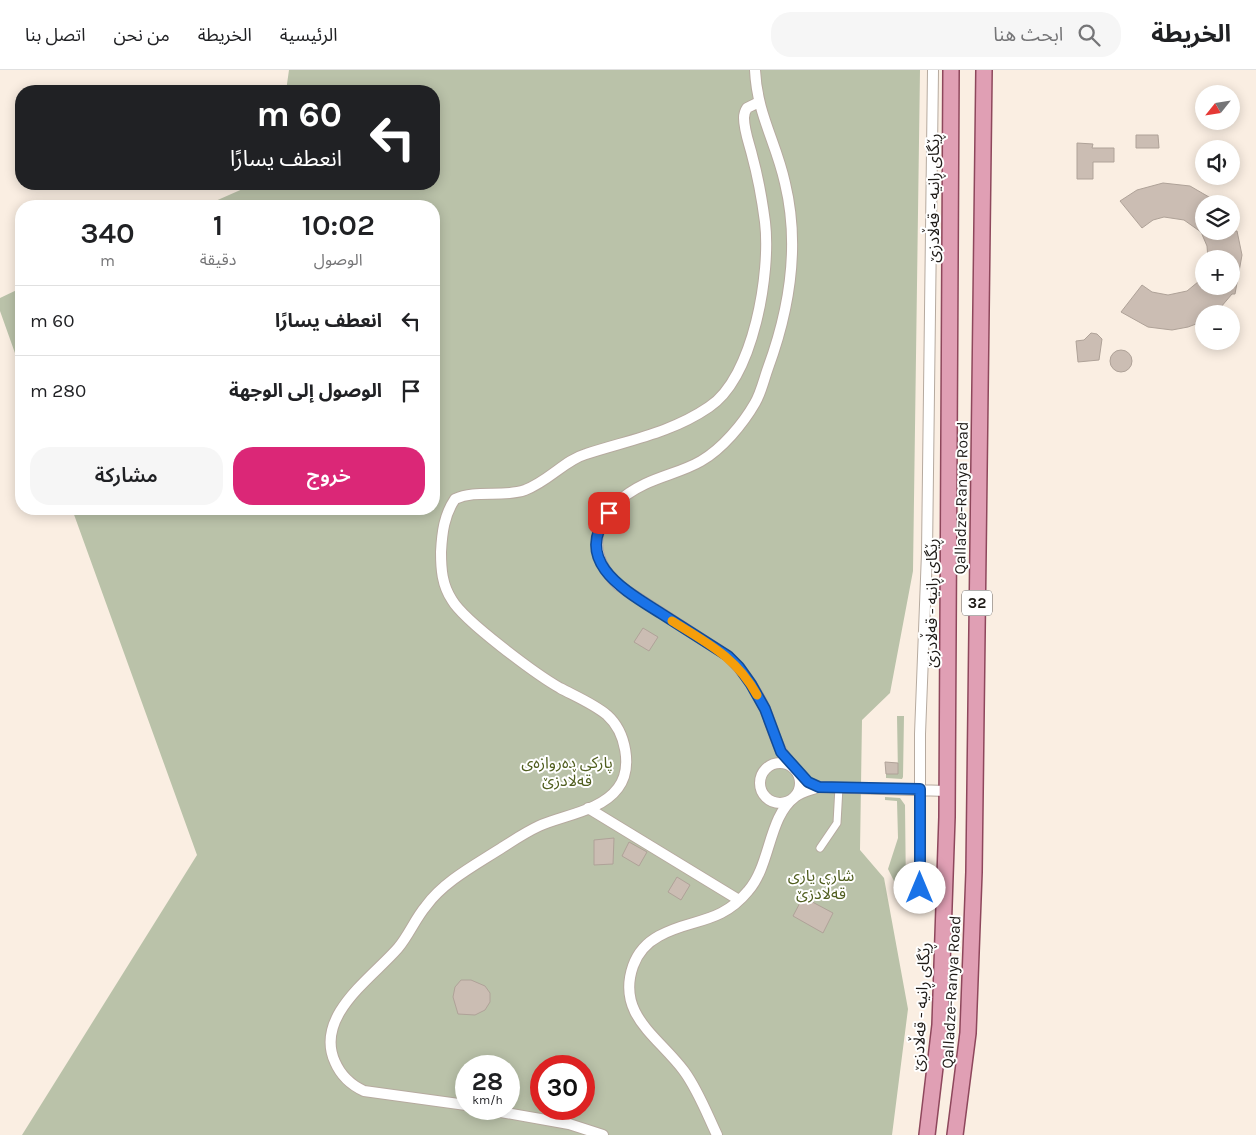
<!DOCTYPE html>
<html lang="ar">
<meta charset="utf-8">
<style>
body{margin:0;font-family:Karla,"Noto Sans Arabic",sans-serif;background:#f6f6f6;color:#202124;direction:rtl;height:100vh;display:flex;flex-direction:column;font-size:19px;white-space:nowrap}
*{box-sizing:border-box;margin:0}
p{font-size:16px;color:#757577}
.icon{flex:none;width:28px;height:28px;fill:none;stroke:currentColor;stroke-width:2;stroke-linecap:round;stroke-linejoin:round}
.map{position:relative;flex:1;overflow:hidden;direction:ltr}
.drawer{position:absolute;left:15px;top:130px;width:425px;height:315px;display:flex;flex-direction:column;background:#fff;border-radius:20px;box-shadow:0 2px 12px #0003;direction:rtl}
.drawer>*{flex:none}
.top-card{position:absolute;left:15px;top:15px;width:425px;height:105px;border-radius:20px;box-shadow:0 2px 12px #0003;direction:rtl;background:#202124;color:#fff;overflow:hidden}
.needle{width:32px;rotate:240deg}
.tools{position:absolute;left:1195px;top:15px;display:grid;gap:10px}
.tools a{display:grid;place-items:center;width:45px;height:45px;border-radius:50%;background:#fff;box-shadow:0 2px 12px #0003;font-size:25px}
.speed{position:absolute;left:455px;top:985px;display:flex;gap:10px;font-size:25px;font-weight:700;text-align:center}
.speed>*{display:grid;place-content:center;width:65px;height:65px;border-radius:50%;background:#fff;box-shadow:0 2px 12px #0003;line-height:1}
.speed small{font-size:12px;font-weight:400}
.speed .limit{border:8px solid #d22;background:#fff;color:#111}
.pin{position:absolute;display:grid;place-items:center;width:42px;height:42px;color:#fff;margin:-21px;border-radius:10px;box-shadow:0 2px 8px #0006}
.me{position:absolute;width:55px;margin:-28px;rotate:0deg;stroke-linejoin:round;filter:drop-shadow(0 0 4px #0008)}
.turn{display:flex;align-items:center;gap:18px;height:105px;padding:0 15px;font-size:22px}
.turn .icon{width:65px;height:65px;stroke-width:2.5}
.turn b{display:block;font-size:35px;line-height:42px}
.eta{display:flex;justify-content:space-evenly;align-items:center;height:85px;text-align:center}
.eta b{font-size:30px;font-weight:600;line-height:35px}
.primary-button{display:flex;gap:10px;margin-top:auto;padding:10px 15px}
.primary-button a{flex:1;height:58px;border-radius:20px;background:#db2777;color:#fff;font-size:20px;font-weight:600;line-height:58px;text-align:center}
.primary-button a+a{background:#f6f6f6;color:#202124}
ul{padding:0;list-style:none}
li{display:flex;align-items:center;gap:15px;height:70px;padding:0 15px;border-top:1px solid #e0e0e0}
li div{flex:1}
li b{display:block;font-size:19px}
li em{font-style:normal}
header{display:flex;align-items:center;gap:30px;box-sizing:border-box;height:70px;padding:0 25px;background:#fff;border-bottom:1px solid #e0e0e0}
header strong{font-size:24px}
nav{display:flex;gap:28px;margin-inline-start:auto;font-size:18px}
.search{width:350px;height:45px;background:#f6f6f6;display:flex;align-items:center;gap:12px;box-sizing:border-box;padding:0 18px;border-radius:20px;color:#757577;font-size:19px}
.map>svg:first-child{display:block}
.green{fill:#bac2a9;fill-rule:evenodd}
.building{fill:#cbbdb3;stroke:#afa298}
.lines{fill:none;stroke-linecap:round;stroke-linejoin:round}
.pedestrian-casing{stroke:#b6aa9f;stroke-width:9}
.minor-casing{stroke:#b6aa9f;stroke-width:12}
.primary-casing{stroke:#8e475c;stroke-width:18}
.pedestrian{stroke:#fff;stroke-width:7}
.minor{stroke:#fff;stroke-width:10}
.primary{stroke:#e09fb4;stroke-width:15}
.route-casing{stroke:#114b97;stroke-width:12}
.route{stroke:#1a73e8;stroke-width:9}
.slow{stroke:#f59e0b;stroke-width:9}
.labels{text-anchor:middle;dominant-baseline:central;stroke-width:4;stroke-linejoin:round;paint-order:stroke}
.shield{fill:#fff;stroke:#625f5c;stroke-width:1}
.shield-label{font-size:15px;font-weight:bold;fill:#1e1a16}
.street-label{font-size:16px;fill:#1e1a16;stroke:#fff}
.park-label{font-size:16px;fill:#505e1f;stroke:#fff}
</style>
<header>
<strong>الخريطة</strong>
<div class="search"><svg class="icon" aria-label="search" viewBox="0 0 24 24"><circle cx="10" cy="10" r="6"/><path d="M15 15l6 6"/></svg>ابحث هنا</div>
<nav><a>الرئيسية</a><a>الخريطة</a><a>من نحن</a><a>اتصل بنا</a></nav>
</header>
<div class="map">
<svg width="1256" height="1065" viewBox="0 0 1256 1065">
<rect width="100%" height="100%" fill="#faeee2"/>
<!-- green -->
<path class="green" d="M289 0H920L913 501 890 623 862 650 860 780 884 808 908 939 892 1065H22L197 785 72 439H434V136H204L254 114H434V21H286ZM466 996H509V1039H466ZM541 996H584V1039H541Z
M21 218V300L0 241V228Z
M897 646H904L903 707 902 709 886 708V704H898Z
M885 727 900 728 905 735 906 824 901 825 888 799 898 768 897 731 885 730Z"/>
<!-- building -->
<path class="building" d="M1136 65H1158L1159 78H1136Z
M1077 73 1093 74 1092 78H1114V92H1093V109H1077Z
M1163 113 1190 116 1221 134H1204V161H1237L1242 185 1235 224H1232L1215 244H1204V251L1188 257 1172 260 1148 257 1121 242 1142 215 1152 222 1168 225 1187 221 1204 207V216H1231V189H1208L1207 176 1201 162 1184 150 1164 147 1153 150 1142 158 1120 131 1137 120Z
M1091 263 1097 264 1102 269 1099 290 1078 292 1076 271 1084 270Z
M1110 291a11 11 0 1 1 22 0a11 11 0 1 1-22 0Z
M643 558 658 567 649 581 634 572Z
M885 692 898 693V704H886Z
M614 768 613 794 594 795V770Z
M629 772 647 782 639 796 622 786Z
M677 807 690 815 681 830 668 822Z
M803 827 833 843 823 863 793 846Z
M461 910H471L485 916 490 923V932L485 940 475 945 458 944 453 927 455 917Z"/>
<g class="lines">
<!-- pedestrian casing -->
<g class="pedestrian-casing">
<path id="pedestrian" d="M820 778 837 753 839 717"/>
</g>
<!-- minor casing -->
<g class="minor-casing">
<path id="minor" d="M755 0C757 44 776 72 785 113 800 175 790 238 768 298 764 309 761 323 755 333 743 354 722 379 701 391 684 401 664 405 645 414 601 435 578 476 618 515L728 586C743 601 756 619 765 639 775 662 775 678 794 697
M760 713a20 20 0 1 1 40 0a20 20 0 1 1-40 0Z
M588 738 739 830
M920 818V664L927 483 933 0
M466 1035 364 1021C351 1015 341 1006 335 992 314 946 372 908 398 878 409 865 415 849 426 836 444 811 477 794 503 777 514 770 526 762 539 756 564 745 601 741 618 718 633 698 626 662 607 645 594 634 575 626 560 618 537 605 464 551 452 530 442 515 441 499 441 482 442 463 444 445 455 429 477 419 502 428 525 420 549 411 565 390 586 384 629 370 671 363 709 337 754 307 771 202 765 152 762 129 758 107 752 85 749 73 744 60 744 48 744 44 745 41 747 38L759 32
M484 1039 569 1054 603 1065
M717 1065C707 1044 698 1020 684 1001 659 967 616 945 633 896 638 882 646 873 659 866 691 848 720 855 748 821 771 795 768 747 795 727 801 722 811 720 819 717L947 721"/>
</g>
<!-- primary casing -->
<g class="primary-casing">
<path id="primary" d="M927 1065 940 955 947 747 951 0
M955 1065 968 963 974 802 984 0"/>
</g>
<!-- pedestrian -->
<use href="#pedestrian" class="pedestrian"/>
<!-- minor -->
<use href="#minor" class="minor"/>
<!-- primary -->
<use href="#primary" class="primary"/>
</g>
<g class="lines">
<!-- route casing -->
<g class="route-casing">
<path id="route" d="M609 443C571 492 626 521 662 544 684 558 706 572 728 586L739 597 751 614 765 639 781 682 808 712 819 717 920 719V818"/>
</g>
<!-- route -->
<use href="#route" class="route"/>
<!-- slow -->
<path class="slow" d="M672 551C707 573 736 587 757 625"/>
</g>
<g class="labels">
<!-- shield labels -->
<rect class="shield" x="962" y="520.5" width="30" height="25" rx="4"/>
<g class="shield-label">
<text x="977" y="533">32</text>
</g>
<!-- street labels -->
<g class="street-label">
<text transform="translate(933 128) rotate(-90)">ڕێگای ڕانیە - قەڵادزێ</text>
<text transform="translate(961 428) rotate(-89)">Qalladze-Ranya Road</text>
<text transform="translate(931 533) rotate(-90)">ڕێگای ڕانیە - قەڵادزێ</text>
<text transform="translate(951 922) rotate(-87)">Qalladze-Ranya Road</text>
<text transform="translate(921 937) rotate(-87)">ڕێگای ڕانیە - قەڵادزێ</text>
</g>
<!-- park labels -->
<g class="park-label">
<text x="567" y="692">پارکی دەروازەی<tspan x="567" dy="18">قەڵادزێ</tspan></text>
<text x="821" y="805">شاری یاری<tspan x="821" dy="18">قەڵادزێ</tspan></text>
</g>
</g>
</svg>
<div class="tools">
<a><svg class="needle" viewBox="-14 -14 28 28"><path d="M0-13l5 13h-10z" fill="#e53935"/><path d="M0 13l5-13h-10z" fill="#757577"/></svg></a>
<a><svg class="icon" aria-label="sound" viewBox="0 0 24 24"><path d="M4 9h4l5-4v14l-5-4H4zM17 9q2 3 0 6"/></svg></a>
<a><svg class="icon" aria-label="layers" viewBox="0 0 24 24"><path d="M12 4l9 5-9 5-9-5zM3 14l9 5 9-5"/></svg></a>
<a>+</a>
<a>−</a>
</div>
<div class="speed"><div>28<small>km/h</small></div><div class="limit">30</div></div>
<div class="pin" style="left:609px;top:443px;background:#d93025"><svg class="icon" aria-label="arrive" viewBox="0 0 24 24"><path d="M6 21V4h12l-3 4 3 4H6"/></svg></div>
<svg class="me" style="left:920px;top:818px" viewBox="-20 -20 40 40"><circle r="19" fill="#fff"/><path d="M0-13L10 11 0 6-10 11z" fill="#1a73e8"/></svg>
<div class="top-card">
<div class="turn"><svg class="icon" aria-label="left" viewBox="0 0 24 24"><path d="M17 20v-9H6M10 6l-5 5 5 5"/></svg><div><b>60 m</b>انعطف يسارًا</div></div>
</div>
<section class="drawer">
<div class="eta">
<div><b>10:02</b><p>الوصول</p></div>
<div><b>1</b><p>دقيقة</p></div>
<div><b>340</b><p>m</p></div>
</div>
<ul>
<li><svg class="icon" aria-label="left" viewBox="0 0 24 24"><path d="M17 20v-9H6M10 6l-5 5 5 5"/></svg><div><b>انعطف يسارًا</b></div><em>60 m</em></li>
<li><svg class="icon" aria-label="arrive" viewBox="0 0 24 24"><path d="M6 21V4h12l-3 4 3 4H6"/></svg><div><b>الوصول إلى الوجهة</b></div><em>280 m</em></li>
</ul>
<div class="primary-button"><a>خروج</a><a>مشاركة</a></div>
</section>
</div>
